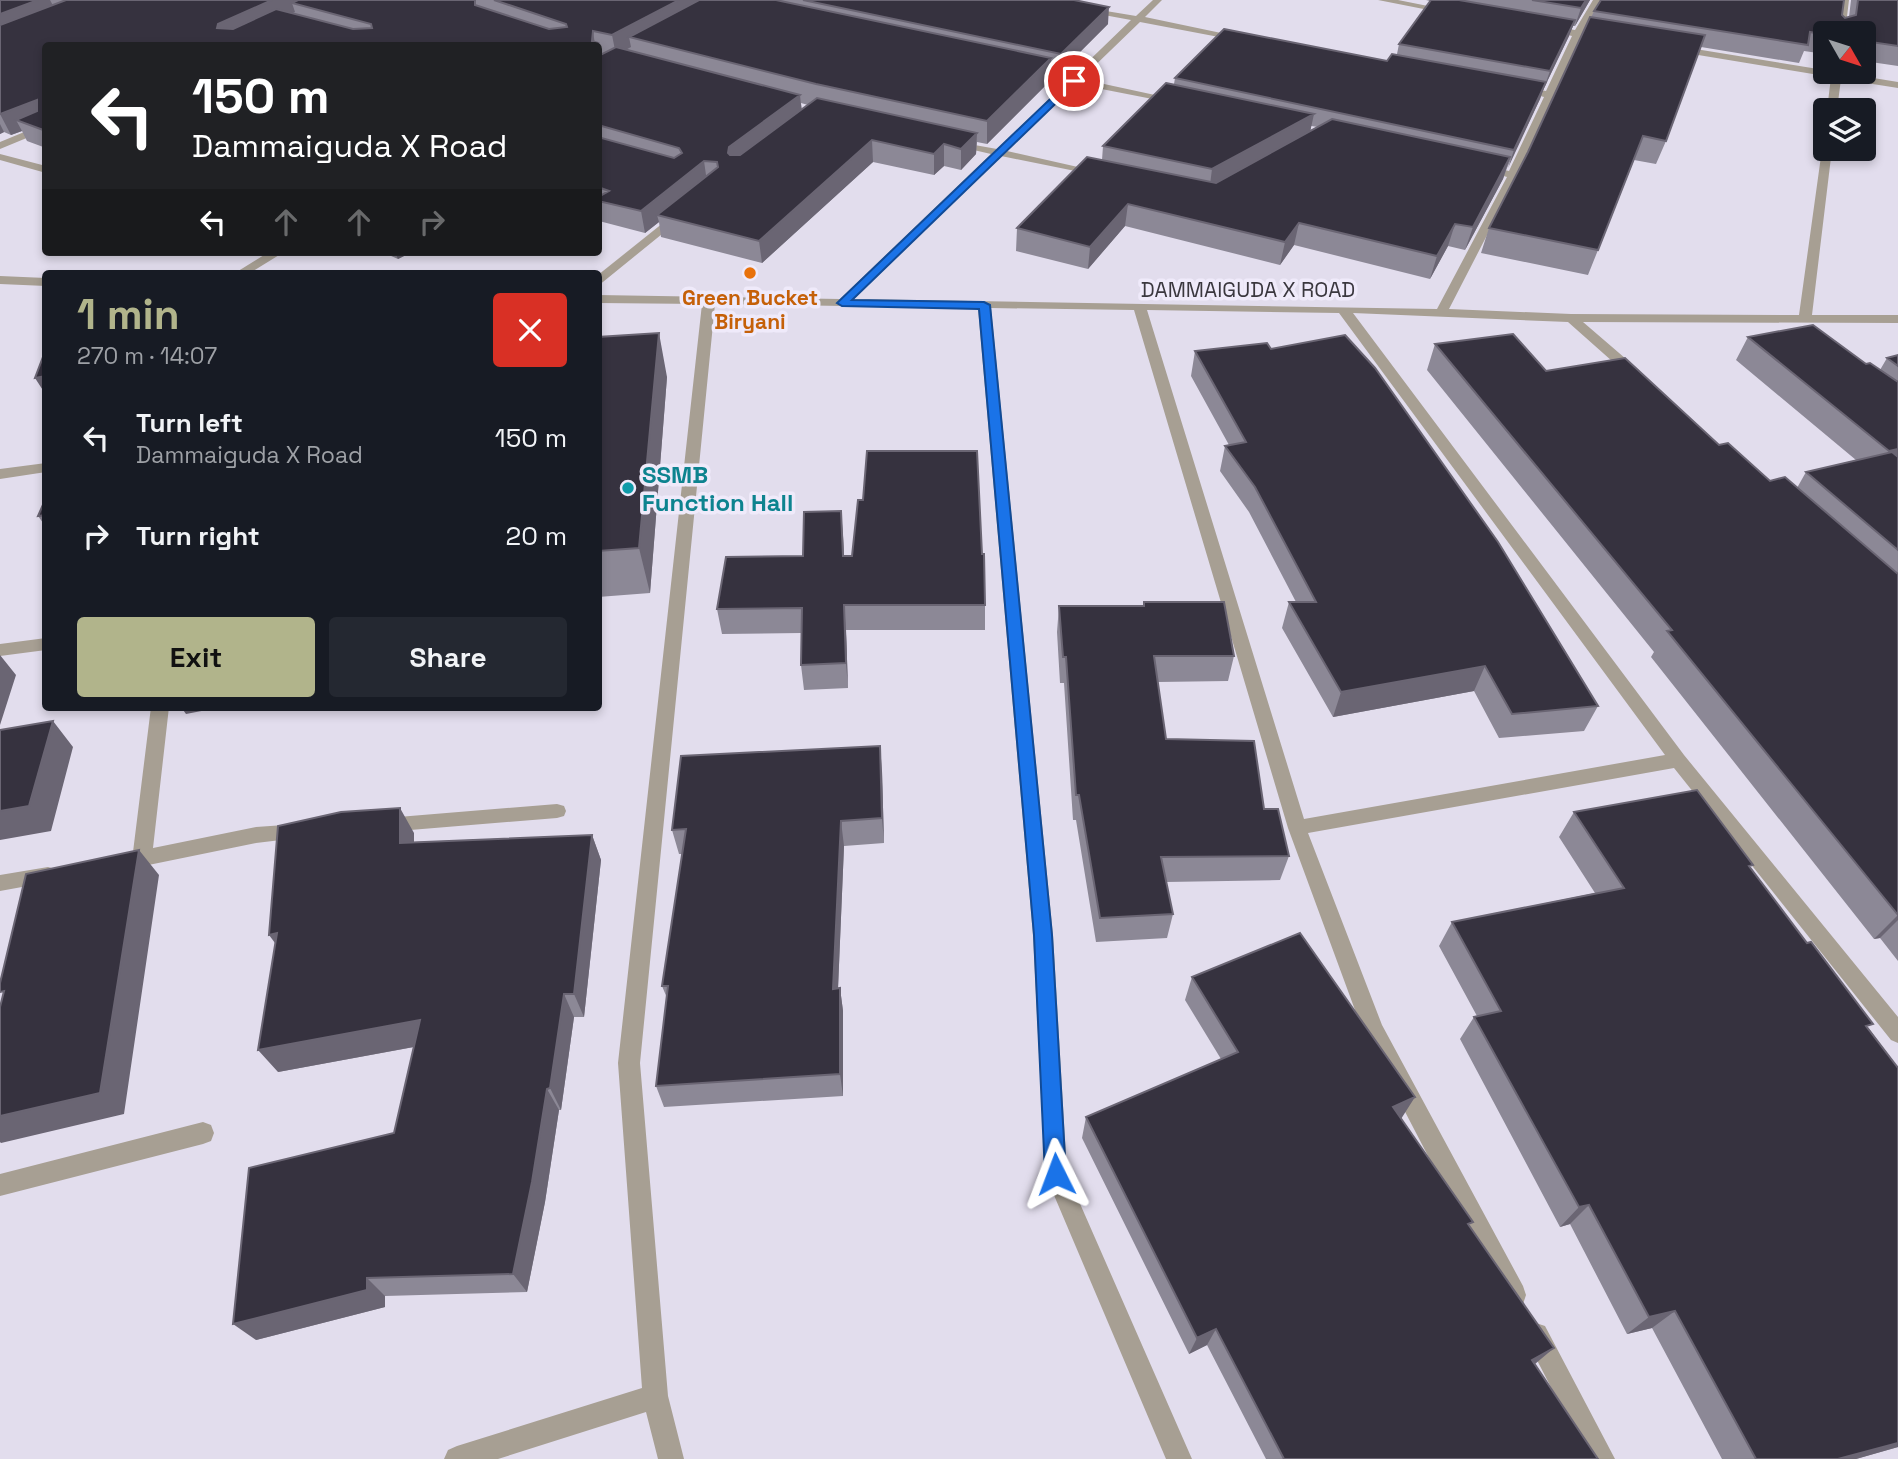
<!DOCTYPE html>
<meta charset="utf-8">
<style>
body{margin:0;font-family:"Space Grotesk",sans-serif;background:#242831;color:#f1f3f6;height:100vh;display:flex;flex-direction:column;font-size:26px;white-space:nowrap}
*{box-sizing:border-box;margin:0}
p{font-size:23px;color:#9ea1a6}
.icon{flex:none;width:38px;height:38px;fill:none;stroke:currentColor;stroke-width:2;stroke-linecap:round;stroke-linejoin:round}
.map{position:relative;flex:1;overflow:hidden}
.panel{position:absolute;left:42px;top:270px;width:560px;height:441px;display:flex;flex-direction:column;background:#171b24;border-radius:7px;box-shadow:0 4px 10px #0003}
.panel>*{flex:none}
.guide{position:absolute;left:42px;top:42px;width:560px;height:214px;border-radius:7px;box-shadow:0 4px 10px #0003;background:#202124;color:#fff;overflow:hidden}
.needle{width:46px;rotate:129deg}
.tools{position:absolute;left:1813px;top:21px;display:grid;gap:14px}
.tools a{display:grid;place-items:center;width:63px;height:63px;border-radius:7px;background:#171b24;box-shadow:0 4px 10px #0003;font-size:35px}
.pin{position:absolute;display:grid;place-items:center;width:60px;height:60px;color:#fff;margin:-30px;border:4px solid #fff;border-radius:50%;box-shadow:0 2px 7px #0007}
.me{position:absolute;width:77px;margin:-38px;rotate:357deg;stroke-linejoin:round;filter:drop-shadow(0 0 5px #0008)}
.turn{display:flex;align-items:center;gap:24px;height:147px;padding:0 35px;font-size:32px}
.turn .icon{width:91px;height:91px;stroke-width:2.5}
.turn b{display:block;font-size:49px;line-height:60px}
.lanes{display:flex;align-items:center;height:66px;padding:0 35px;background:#0003;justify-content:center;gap:35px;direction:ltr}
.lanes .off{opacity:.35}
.round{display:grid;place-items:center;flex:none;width:74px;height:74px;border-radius:7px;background:#242831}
.headline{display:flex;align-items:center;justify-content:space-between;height:119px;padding:0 35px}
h1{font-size:42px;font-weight:600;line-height:52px;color:#b1b48b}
.button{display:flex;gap:14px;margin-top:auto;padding:14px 35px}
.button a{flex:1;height:80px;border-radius:7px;background:#b1b48b;color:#111;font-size:28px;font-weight:600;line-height:80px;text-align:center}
.button a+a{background:#242831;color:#f1f3f6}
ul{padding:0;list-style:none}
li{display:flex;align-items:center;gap:21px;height:98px;padding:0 35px}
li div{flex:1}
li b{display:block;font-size:26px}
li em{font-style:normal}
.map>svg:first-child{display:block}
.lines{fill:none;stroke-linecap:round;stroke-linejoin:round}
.minor{fill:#a79f93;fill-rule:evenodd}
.wall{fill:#8c8896;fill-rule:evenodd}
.shaded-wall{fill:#6a6573}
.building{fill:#36323f;stroke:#6a6573;stroke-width:2}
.route{fill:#1a73e8;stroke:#114b97;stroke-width:2}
.food-dot{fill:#e8710a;stroke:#efeafa;stroke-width:2.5}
.culture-dot{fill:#0f9aa8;stroke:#efeafa;stroke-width:2.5}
.labels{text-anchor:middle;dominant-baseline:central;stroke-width:7;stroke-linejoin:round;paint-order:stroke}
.far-street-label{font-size:21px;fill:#3a373e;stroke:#efeafa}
.far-food-label{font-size:21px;font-weight:bold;fill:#c56008;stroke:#efeafa}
.culture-label{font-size:24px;font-weight:bold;fill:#0d838f;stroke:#efeafa;text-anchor:start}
</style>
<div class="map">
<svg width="1898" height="1459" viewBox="0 0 1898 1459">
<rect width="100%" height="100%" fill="#e2dded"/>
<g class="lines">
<!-- minor -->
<path class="minor" d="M1153 0H1162L1145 17 1245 38 1240 41 1140 22 1081 79 1178 100V104L1076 84 1007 151 1100 172V176L1001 156 854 299 1437 309 1507 177 1477 168 1482 165 1509 171 1544 97 1514 89 1519 86 1546 91 1572 36 1544 29 1549 26 1575 30 1593 0H1601L1583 32 1609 38 1604 41 1581 37 1518 175 1449 309 1571 314 1799 315 1822 149 1825 146V149H1832L1812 315H1898V323L1583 322 1640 371V377H1630L1568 322 1353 313 1684 755 1898 1017V1043L1891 1040 1674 768 1308 833 1382 1025 1523 1286 1526 1295 1523 1304 1514 1307 1505 1304 1362 1029 1288 828 1134 310 991 308 1053 935 1067 1174 1192 1459H1166L1045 1174 1033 935 978 308 715 304 640 1063 668 1396 684 1459H658L646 1412 498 1459H444L448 1450 457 1446 642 1388 618 1063 702 304 598 303V295L840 299 991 154 952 145V141L997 149 1067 82 1024 73V69L1072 77 1131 20 1082 11V7L1136 16ZM1147 310 1339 313 1665 755 1304 819Z
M1378 0H1398L1453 11 1449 14Z
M1841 0H1849L1845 33H1836Z
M1677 46 1898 82V88L1841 79 1837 110H1827L1831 77 1674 51 1672 49Z
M46 123V130L0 149V142Z
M0 154 46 166V173L0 160Z
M673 215 683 217 598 286V275Z
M269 252H284L250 273H235Z
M0 276 46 278V286L0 284Z
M46 463V472L0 479V469Z
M46 638V650L0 656V644Z
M151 707H169L153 848 256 827 299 824 306 827 308 832 306 837 256 843 124 870 117 868 114 862 117 856 133 852Z
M557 804 564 806 566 811 564 816 557 818 386 832 379 830 377 825 379 820 386 818Z
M48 867 55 869 58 875 55 881 0 891V875Z
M203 1122 211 1125 214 1133 211 1141 203 1144 0 1196V1174Z
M1536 1323 1545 1326 1615 1459H1588L1524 1335 1527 1326Z"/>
</g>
<!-- wall -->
<path class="wall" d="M0 0H1074L1108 24 1060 72 1051 70 1050 81 987 144 977 142 976 154 961 170 944 166 934 175 873 162 762 263 661 237 659 222 645 233 599 221 598 46H46V148L27 141 22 131 11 135 4 132 0 134ZM801 103 808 105 802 110Z
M1426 0H1590L1575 26H1573L1569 36 1544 88 1540 99 1507 168 1503 179 1465 250 1448 246 1430 279 1294 245 1280 265 1125 226 1088 269 1016 251 1017 228 1102 160 1103 146 1174 84 1175 78 1387 61 1397 54 1399 44 1430 1ZM1311 126 1318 127 1310 132Z
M1851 0H1898V66L1864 61V33H1825V54L1804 51 1799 63 1701 47 1666 141 1656 164 1634 160 1588 275 1481 253 1489 228 1528 152 1594 11 1842 15 1845 18 1849 17Z
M382 252H412L398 259Z
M598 337 667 377 650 593 598 597Z
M1748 337 1866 364 1880 370 1887 358 1898 355V961L1880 938 1874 939 1651 657 1654 652 1427 370 1435 344 1546 371 1719 445 1770 481 1797 488 1806 472 1856 460 1736 360Z
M1271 349 1598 706 1584 731 1499 738 1474 691 1333 717 1282 628 1289 602H1296L1249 512 1220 471 1225 446 1229 445 1191 376 1195 351Z
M46 498V527L38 516Z
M843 536 844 556 982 554 985 605V630H846L848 688 804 690 801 665V633L722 634 717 609 803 556Z
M1144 602 1234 656 1228 681 1158 682 1166 739 1264 809 1289 856 1280 880 1166 882 1173 914 1167 938 1096 942 1076 820H1073L1064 683H1060L1057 632 1059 606H1143Z
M882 771 884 843 844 846 838 989 840 988 843 1011V1096L664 1107 656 1086 667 998 662 986 682 854H679L672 830Z
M1574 812 1751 868 1898 1068V1447L1856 1459H1722L1652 1328 1627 1334 1570 1224 1560 1227 1460 1039 1474 1017 1477 1016 1439 946 1452 922 1595 893 1559 837Z
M414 833V842L592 835 601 860 584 1017H574L561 1110H559L545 1202 527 1292 385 1296V1307L256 1340 394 1133 414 1047 278 1072Z
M1192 977 1401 1119 1469 1226 1534 1364 1598 1459H1266L1207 1345 1189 1354 1082 1138 1086 1117 1221 1059 1185 1000Z"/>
<!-- shaded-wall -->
<path class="shaded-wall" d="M38 0H50L58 15 0 37V14Z
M272 0H321L292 3 295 12 226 44 217 28 218 24Z
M679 0H700L629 37 631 47 616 55 612 35Z
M1586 0H1590L1575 26 1581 8Z
M1109 7 1108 24 1060 72 1061 54Z
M1575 20 1569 36 1544 88 1550 71Z
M593 31 595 45 598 43 602 63 598 66V46H593Z
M1051 58 1050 81 987 144V121Z
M1546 82 1540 99 1508 168 1514 150Z
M800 95 802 115 730 174 728 153 729 147Z
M37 100 46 117 16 120 22 131 11 135 0 114Z
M1314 114 1309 137 1209 193 1212 169Z
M0 124 4 132 0 134Z
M977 133 976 154 961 170V149Z
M872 140 873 162 762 263 759 241Z
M944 144V166L934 175V154Z
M1510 157 1503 179 1465 250 1473 227Z
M704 161 707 182 657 215 659 222 645 233 641 211Z
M1128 204 1125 226 1088 269 1090 247Z
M1299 223 1294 245 1280 265 1285 242Z
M1455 224 1448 246 1430 279 1437 256Z
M395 252H412L398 259Z
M659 333 667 377 650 593 639 548Z
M46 376V395L35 378Z
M1898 449V469L1873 474 1889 451Z
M841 511 843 536 845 581 843 556Z
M844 605 846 630 848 688 846 663Z
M0 655 16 675 0 725Z
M1485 666 1474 691 1333 717 1341 692Z
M181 707H222L186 714Z
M248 707H269L250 711Z
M53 721 73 747 51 831 0 840V811Z
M880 746 882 771 884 843 882 818Z
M400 808 414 833V867L400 843Z
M841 821 844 846 837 1012 833 989Z
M592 835 601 860 584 1017 574 994Z
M139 850 159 875 124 1114 1 1143 0 1142V1116Z
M1898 915V920L1880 938 1874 939Z
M277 933 287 959 269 935Z
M840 988 843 1011V1096L840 1074Z
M564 994 574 1017 561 1110 550 1088Z
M420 1020 435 1043 278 1072 258 1050Z
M547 1089 559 1110 545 1202 527 1292 513 1274Z
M1415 1097 1401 1119 1393 1107Z
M1589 1205 1570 1224 1560 1227 1579 1207Z
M367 1278 385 1296V1307L256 1340 233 1324Z
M1675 1311 1652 1328 1627 1334 1649 1317Z
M1216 1329 1207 1345 1189 1354 1197 1338Z
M1554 1348 1535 1364 1532 1360Z
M1898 1443V1447L1856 1459H1838Z"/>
<!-- building -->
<path class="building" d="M0 0H38L0 14Z
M66 0H272L218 24 217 28 233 29 276 9 353 29 372 28 371 24 292 3 298 0H475V5L549 29 567 27 566 24 494 0H679L612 35 593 31 592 41 598 43 595 46H46V131L16 120 37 111V100L0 114V25Z
M699 0H776L1051 58 987 121 816 84 629 37Z
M803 0H1074L1109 7 1061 54Z
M1431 0H1459L1575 20 1550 71 1399 44Z
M1532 0H1586L1581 8Z
M1601 0H1844L1842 15 1845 18 1856 15 1858 0H1898V46L1864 41V33H1825V35L1810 32 1808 45 1594 11Z
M1590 17 1705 35 1666 141 1643 136 1598 250 1489 228 1528 152Z
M1224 29 1387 61 1392 54 1546 82 1514 150 1175 78Z
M616 47 800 95 729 147 728 153 730 155H740L817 98 977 133 961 149 944 144 934 154 872 140 759 241 657 215 718 167 717 162 704 161 641 211 598 201V197L609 191 598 187V137L674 158 682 153 679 148 598 125V56Z
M1166 83 1314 114 1212 169 1103 146Z
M1332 119 1510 157 1473 227 1455 224 1437 256 1299 223 1285 242 1128 204 1090 247 1017 228 1087 157 1216 183Z
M1813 325 1866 364 1870 363 1898 382V449L1889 451 1748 337Z
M659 333 639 548 598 551V337Z
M1513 334 1546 371 1625 358 1719 445 1728 443 1770 481 1785 477 1898 574V915L1667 631 1672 630 1435 344Z
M1345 335 1375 368 1498 542 1598 706 1512 714 1485 666 1341 692 1289 602H1316L1255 487 1225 446 1246 442 1195 351 1267 343 1271 349Z
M46 349V376L35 378Z
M1898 355V366L1887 358Z
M867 451H977L982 554H984L985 605H844L846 663 801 665 802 608 717 609 726 557 803 556 804 512 841 511 843 556H852L858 500H863Z
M1892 452 1898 457V550L1806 472Z
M46 498V515L38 516Z
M1144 602H1224L1234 656H1154L1166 739 1254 741 1264 809H1278L1289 856 1161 857 1173 914 1100 918 1079 795H1076L1066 657H1063L1059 606H1144Z
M53 721 29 806 0 811V730Z
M880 746 882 818 841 821 833 989 840 988V1074L656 1086 668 986H662L686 829 672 830 681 756Z
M1697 790 1753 865 1749 866 1807 943 1811 942 1873 1024 1866 1026 1898 1068V1443L1838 1459H1756L1675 1311 1649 1317 1589 1205 1579 1207 1474 1017 1501 1011 1452 922 1624 888 1574 812Z
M400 808V843L592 835 574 994H564L550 1088 547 1089 532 1182 513 1274 367 1278V1290L233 1324 249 1168 394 1133 420 1020 258 1050 277 933 269 935 278 826 341 812Z
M139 850 100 1093 0 1116V1007L4 991 0 992V983L26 874Z
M1300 933 1415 1097 1393 1107 1473 1222 1468 1224 1554 1348 1532 1360 1598 1459H1284L1216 1329 1197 1338 1086 1117 1238 1052 1192 977Z"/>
<!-- route -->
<path class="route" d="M1071 79 1079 81 852 300 984 302 990 305 1052 935 1066 1174 1063 1181 1056 1184 1048 1181 1045 1174 1034 935 979 309 842 306 837 303Z"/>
<!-- markers -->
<circle class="food-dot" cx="750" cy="273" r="7"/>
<circle class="culture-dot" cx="628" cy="488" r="7"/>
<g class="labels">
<!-- far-street labels -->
<g class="far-street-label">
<text x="1248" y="289">DAMMAIGUDA X ROAD</text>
</g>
<!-- far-food labels -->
<g class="far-food-label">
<text x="750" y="297">Green Bucket<tspan x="750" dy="24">Biryani</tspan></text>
</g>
<!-- culture labels -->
<g class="culture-label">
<text x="642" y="474">SSMB<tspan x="642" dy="28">Function Hall</tspan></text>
</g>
</g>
</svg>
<div class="tools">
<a><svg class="needle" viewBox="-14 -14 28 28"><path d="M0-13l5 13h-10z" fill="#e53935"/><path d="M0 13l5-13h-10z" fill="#9ea1a6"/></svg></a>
<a><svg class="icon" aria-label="layers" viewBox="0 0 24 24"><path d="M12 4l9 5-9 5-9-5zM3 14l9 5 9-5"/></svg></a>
</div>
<div class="pin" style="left:1074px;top:81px;background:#d93025"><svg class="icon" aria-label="arrive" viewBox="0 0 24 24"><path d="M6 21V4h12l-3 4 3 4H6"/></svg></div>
<svg class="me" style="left:1056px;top:1174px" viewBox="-20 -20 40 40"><path d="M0-17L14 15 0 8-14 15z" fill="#1a73e8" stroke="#fff" stroke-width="4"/></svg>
<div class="guide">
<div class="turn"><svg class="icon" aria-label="left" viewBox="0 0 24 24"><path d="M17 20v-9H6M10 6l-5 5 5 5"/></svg><div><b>150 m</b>Dammaiguda X Road</div></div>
<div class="lanes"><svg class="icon" aria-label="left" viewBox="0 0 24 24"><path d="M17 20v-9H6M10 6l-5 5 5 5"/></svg><svg class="icon off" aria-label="ahead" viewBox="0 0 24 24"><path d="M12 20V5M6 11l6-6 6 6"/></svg><svg class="icon off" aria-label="ahead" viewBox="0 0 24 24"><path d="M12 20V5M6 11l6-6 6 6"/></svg><svg class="icon off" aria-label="right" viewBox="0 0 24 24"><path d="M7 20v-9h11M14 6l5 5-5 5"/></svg></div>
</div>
<section class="panel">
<div class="headline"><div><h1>1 min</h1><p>270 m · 14:07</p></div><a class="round" style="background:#d93025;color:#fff"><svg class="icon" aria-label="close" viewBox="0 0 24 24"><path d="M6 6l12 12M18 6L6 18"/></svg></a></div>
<ul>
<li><svg class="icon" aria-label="left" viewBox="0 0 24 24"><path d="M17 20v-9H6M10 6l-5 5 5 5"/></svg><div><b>Turn left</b><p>Dammaiguda X Road</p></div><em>150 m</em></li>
<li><svg class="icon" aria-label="right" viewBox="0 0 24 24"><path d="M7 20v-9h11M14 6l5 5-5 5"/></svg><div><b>Turn right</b></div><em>20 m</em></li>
</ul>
<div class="button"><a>Exit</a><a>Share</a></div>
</section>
</div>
